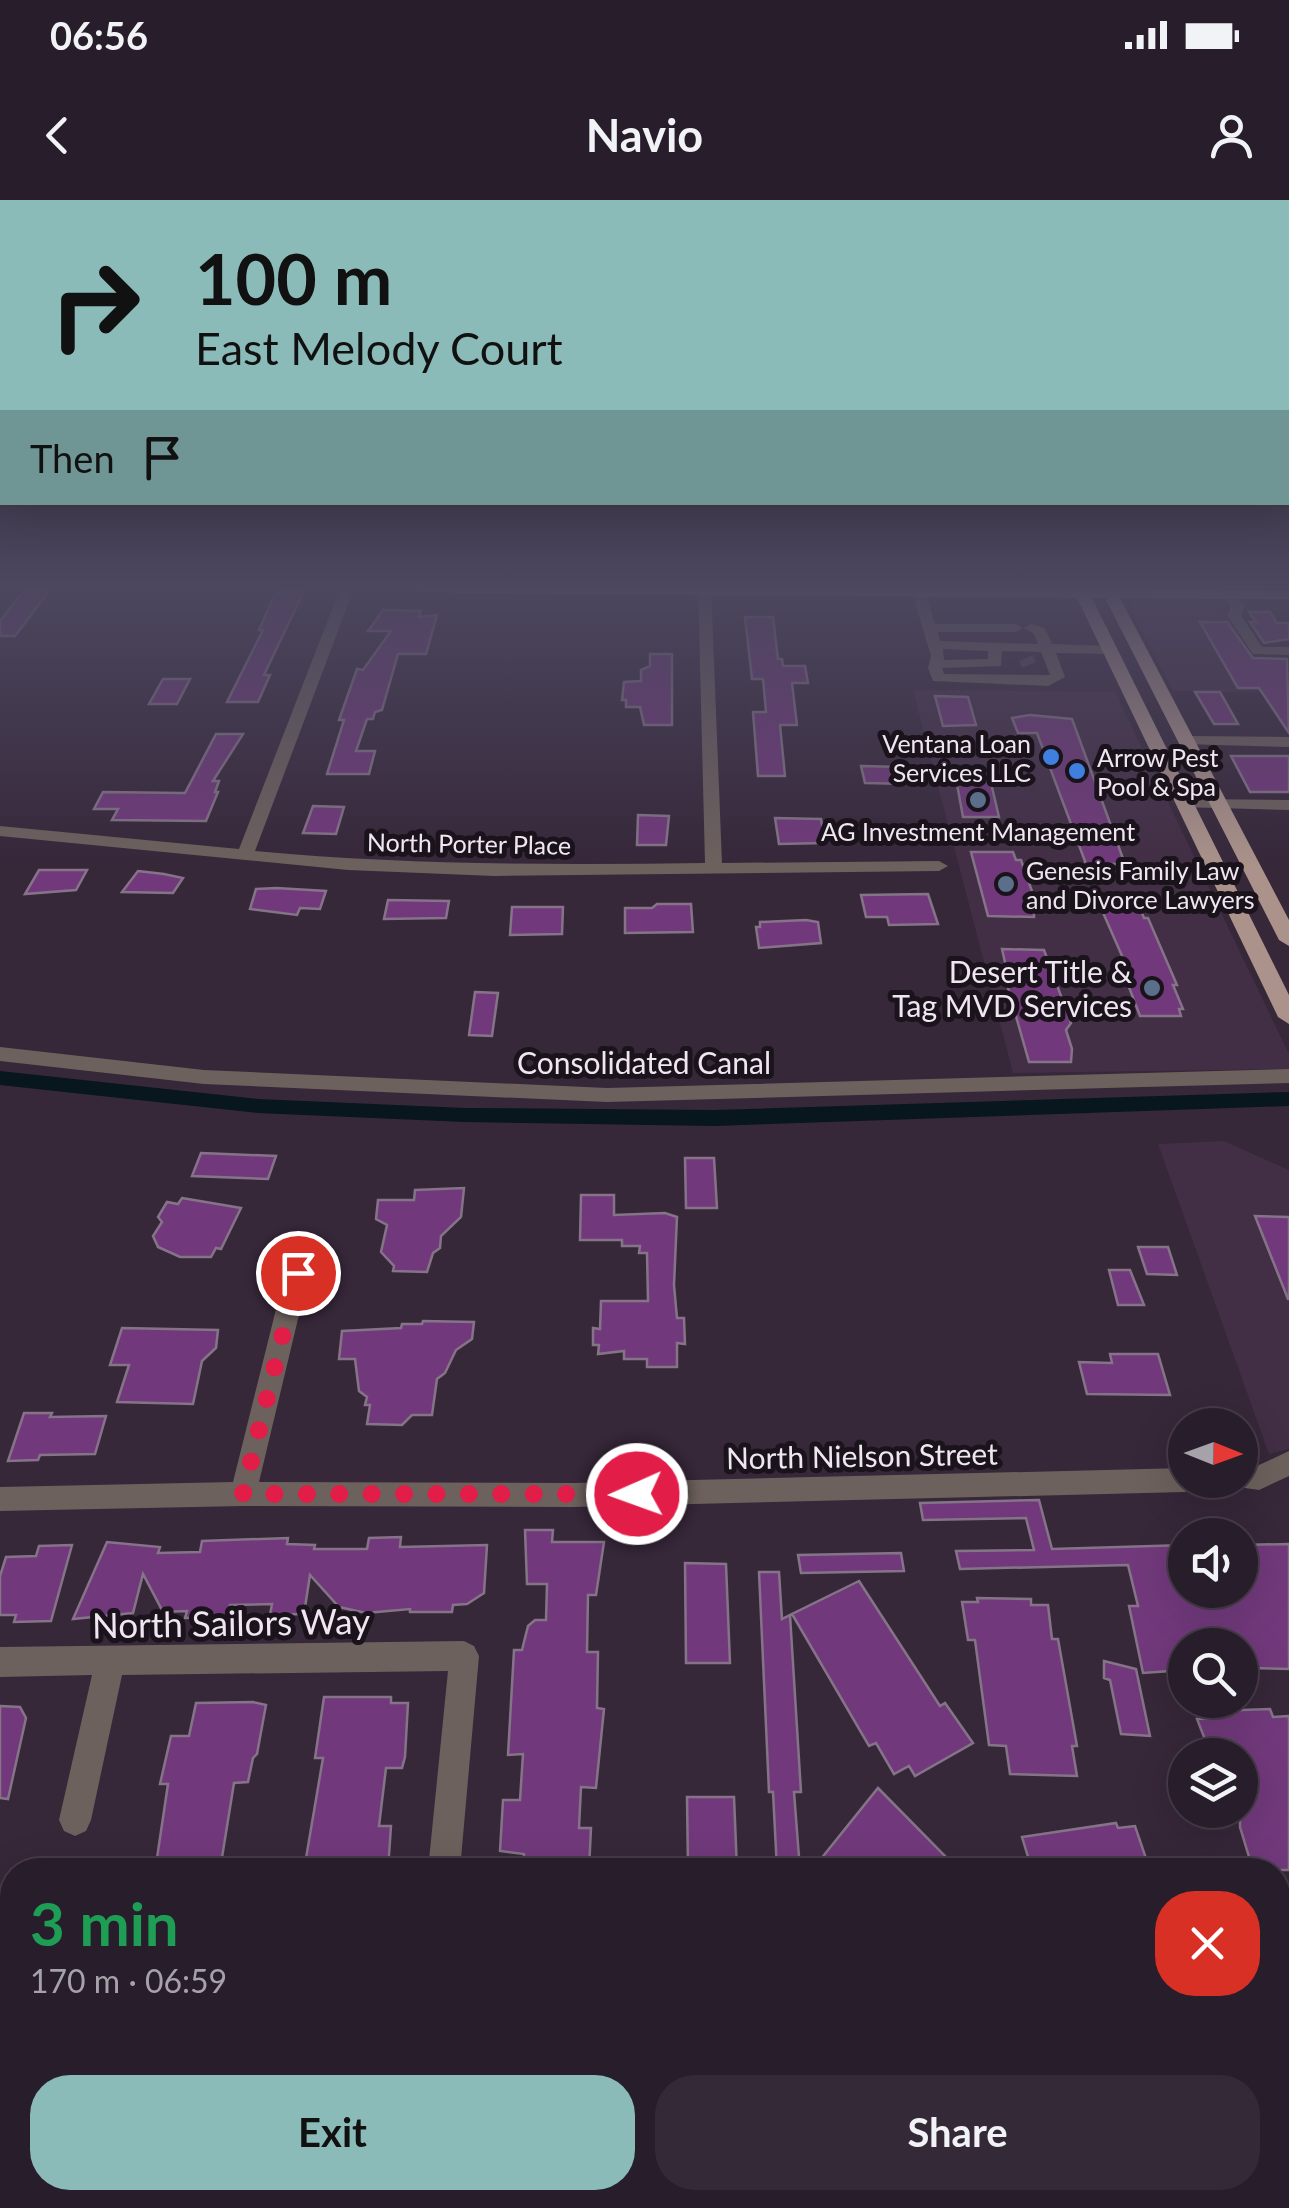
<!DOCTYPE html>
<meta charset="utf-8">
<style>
body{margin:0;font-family:Lato,sans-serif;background:#342a37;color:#f1f3f6;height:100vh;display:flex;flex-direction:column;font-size:38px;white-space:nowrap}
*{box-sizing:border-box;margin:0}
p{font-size:32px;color:#a5a2a9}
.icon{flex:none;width:55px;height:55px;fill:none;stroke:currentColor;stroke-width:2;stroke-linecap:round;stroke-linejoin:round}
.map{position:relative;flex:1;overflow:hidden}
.side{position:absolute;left:0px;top:1658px;width:1290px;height:352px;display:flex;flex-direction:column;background:#281d2b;border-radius:40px 40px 0 0;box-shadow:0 10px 40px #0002,0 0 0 2px #443b47}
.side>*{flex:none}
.guide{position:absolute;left:0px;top:0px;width:1290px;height:305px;box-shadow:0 10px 40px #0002,0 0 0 2px #443b47;background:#8bbbb9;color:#111;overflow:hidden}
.needle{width:65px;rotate:91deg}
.buttons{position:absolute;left:1168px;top:1208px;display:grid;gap:20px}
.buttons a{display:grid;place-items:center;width:90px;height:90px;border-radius:50%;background:#281d2b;box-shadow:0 10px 40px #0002,0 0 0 2px #443b47;font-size:50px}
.pin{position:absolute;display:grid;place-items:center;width:85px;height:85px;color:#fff;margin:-42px;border:5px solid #fff;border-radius:50%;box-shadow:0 2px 10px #0007}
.me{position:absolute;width:110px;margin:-55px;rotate:268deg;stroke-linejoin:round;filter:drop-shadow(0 0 8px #0008)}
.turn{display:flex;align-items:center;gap:35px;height:210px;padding:0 30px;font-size:45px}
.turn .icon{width:130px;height:130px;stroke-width:2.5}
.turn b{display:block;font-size:70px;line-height:85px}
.then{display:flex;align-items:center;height:95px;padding:0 30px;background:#0003;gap:20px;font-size:38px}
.round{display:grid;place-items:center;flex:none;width:105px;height:105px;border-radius:40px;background:#342a37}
.overview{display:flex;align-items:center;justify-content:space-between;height:170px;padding:0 30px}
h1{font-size:60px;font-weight:700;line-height:75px;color:#1e9e55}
.cta{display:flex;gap:20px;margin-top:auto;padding:20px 30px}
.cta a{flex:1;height:115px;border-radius:40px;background:#8bbbb9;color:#111;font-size:40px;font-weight:700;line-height:115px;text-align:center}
.cta a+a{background:#342a37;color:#f1f3f6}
.status{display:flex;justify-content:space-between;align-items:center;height:70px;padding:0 50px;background:#281d2b;direction:ltr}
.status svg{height:28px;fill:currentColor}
header{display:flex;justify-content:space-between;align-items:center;height:130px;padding:0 30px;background:#281d2b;font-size:45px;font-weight:700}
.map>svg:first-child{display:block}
.built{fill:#422e45}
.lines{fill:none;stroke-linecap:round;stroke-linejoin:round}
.canal{fill:#08161d;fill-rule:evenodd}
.building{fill:#71397b;stroke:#857488;stroke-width:2.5}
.minor-tunnel{stroke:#524455;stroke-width:15;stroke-dasharray:15 8;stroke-linecap:butt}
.minor{fill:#6d615d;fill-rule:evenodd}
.major{fill:#ab938b;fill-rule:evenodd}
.route{stroke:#e11d48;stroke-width:18;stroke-dasharray:0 32.4}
.shop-dot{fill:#3f7fe0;stroke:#1a131b;stroke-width:4}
.service-dot{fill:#5c6f8a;stroke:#1a131b;stroke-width:4}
.labels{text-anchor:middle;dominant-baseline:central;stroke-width:10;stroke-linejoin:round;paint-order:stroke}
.far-poi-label{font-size:25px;fill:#f0e6f2;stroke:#1a131b;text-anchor:start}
.far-street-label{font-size:25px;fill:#f0e6f2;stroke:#1a131b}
.poi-label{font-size:30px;fill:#f0e6f2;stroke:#1a131b;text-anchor:end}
.street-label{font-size:30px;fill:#f0e6f2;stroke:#1a131b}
.near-street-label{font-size:35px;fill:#f0e6f2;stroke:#1a131b}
</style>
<div class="status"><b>06:56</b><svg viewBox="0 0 49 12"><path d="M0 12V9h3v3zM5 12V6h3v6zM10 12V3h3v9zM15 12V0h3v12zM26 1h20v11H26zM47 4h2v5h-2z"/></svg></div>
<header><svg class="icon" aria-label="back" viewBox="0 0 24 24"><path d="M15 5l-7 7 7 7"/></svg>Navio<svg class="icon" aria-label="person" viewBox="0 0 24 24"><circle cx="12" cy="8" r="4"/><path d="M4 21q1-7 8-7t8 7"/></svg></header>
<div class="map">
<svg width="1289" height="2008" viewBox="0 0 1289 2008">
<rect width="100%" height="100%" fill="#362739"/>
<!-- built -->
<path class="built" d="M1140 401 1218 402 1276 492 1173 491 1129 406Z
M913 490 1115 492 1289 854V869L1013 873Z
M1224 941 1289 970V1249L1269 1254 1158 944Z"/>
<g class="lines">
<!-- canal -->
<path class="canal" d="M0 871 258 899 465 908 714 910 1289 892V906L714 926 465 922 258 913 0 885Z"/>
</g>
<!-- building -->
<path class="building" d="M27 386H53L15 436H0V421Z
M281 391H304L264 475H270L258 502H227L263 430H259L274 396Z
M383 410 421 411 419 417 437 415 426 454H398L382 510 375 512 373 519H367L356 551H375L369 574H327L344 520H339L357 469 363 470 391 431H368Z
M1249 412H1270L1277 423H1289V439L1264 443 1250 422H1256Z
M745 417H773L778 459H782L783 466H805L808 483H792L797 525H780L785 576H758L753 512H766L763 479H752Z
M1200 422H1227L1253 458 1287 459 1289 533 1259 488H1238Z
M650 454H672V525H644L640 507H626V500H622L624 482 641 481V470L650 466Z
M163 479H190L177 504H149Z
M1195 492H1220L1238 524H1214Z
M935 496 968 497 976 525 943 526Z
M1030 515 1072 519 1125 664H1086L1037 533H1018L1012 518Z
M216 534H243L213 581H219L215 592H218L206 621 112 620 118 609H94L103 592 185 593Z
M1231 556H1289V592H1250Z
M861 566 905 567 909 584 865 583Z
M956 579H990L999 617H963Z
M313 606 344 607 336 634 303 633Z
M638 615 669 616 666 645H637Z
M775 618 821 619 825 643 779 644Z
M971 652H1013L1016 660H1021L1034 697V717L988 716Z
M39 670H87L76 690 25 694Z
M138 671 164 674 183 678 173 693 122 692Z
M256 689 276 688 326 691 320 709 300 708 297 715 250 709Z
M928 694 938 724 889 725 887 717H866L861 695Z
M388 700 449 701 446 718 384 719Z
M657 704H691L693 732 625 733V708H652Z
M512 707H563L562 734 510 735Z
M1101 708H1140L1144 718H1148L1177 785H1173L1183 809H1179L1181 816H1140L1127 782 1126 765Z
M806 720 818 722 821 743 759 748 756 727H760V722Z
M1002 749 1044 750 1071 823 1066 830 1072 849 1071 862H1029L1002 767H1006Z
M475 792 498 793 492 836 469 835Z
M201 953 276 956 268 979 192 976Z
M685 958H714L717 1008H686Z
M464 988 461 1017 441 1036 440 1048 433 1053 427 1072 393 1071 394 1066 381 1052 387 1025 376 1019 378 1000H414L415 990Z
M581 995H614V1015L665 1013 677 1017 674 1085 677 1118H684L685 1144 677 1143V1167H647V1159H624V1151L598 1154 599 1145H593V1128L600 1129 601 1101H648L647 1053H639L640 1046H622V1040H580Z
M182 998 241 1008 221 1049 216 1048 211 1057H180L158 1047 153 1036 162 1022 158 1017 167 1002 178 1004Z
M1255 1016 1289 1017V1099H1288Z
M1138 1047H1168L1177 1075 1147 1074Z
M1109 1070H1130L1144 1105H1118Z
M423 1121 474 1122 472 1139 456 1150 445 1173 437 1179 432 1215H412L402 1225 367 1224 370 1205H365L367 1197 359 1191 355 1159H339L342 1131 401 1128 402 1124H422Z
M122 1128 218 1130 216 1148 202 1161 193 1204 117 1202 129 1165H110Z
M1110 1154H1158L1170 1195 1087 1194 1079 1162 1112 1163Z
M24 1213H52L50 1217 106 1216 95 1254 40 1255 38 1260 8 1261Z
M1039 1300 1052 1349 1185 1345V1390H1240V1345L1289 1344V1469L1246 1468 1240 1445H1185V1470L1143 1473 1129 1406H1138L1128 1365 960 1369 956 1351 1034 1350 1026 1318 923 1320 920 1303Z
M525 1330H553L552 1342H604L596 1395H588L587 1452H598L597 1508 604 1509 596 1588 581 1587 579 1628H591L589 1670H523L524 1654 500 1651 503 1600H520L523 1554 508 1555 514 1450H522L528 1426 535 1420H546L547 1384H527Z
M401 1337 400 1347 487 1345 484 1393 467 1404 453 1405 452 1412H410V1409L366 1413 339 1407 310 1375 304 1414 270 1415 272 1404 230 1405 227 1417 185 1418 187 1411 163 1412 143 1374 133 1413 73 1419 107 1342 160 1347 158 1353 200 1352 202 1341 288 1338 287 1344 315 1345 314 1349H367L369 1338Z
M72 1345 51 1421 14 1422 16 1415H0V1376L6 1357 36 1356 39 1346Z
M901 1353 904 1371 801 1373 798 1355Z
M685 1363 726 1364 730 1463H686Z
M759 1372H779L782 1419 790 1415 801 1592H794L800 1670H777L773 1592H769Z
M859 1381 940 1506 945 1503 973 1543 915 1576 909 1566 894 1574 876 1543 869 1546 792 1414Z
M977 1398 1031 1399V1405H1048L1052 1439H1058L1077 1546H1072L1077 1576 1010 1574 1006 1546 989 1545 975 1440H968L962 1402H978Z
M1104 1461 1136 1469 1150 1536 1121 1534 1110 1480 1104 1478Z
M324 1497H391V1503H408L405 1557 402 1568H386L379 1626H391L388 1670H304L323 1558H315Z
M253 1502 266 1505 257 1554 253 1558 248 1582 234 1583 220 1670H163L165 1658H157L168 1584H160L171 1536H189L196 1503Z
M0 1506 20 1507 26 1518 8 1599 0 1598Z
M1270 1509 1273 1517 1289 1516V1670H1253L1240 1627V1555H1211L1197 1519 1215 1518 1213 1511Z
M878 1588 947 1658 937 1670H812Z
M687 1597H734L737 1670H688Z
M1116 1623 1118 1628 1135 1626 1150 1670H1032L1022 1637Z"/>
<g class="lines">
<!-- minor-tunnel -->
<path class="minor-tunnel" d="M1026 458 1029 465"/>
<!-- minor -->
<path class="minor" d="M341 386H355L255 651C405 665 554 665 705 663L698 386H711L722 663 939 661 948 666 939 671 494 676 348 670 0 636V626L239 649Z
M919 389 926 393 935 424H1016L1023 428 1016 432H938L940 441 1038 444 1034 434 1024 428 1031 424 1045 428 1052 444 1110 446 1117 450 1110 454 1056 453 1065 477 1048 486 933 481 928 468 931 456 912 393ZM943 449 988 451V459L944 460ZM1002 451 1041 452 1050 475 944 474 942 468 1001 466Z
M1230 391 1245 407 1241 415 1262 447H1289V455L1253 454 1227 415 1231 407 1223 395Z
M1186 536 1289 537V547L1181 544 1178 541Z
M1185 599 1289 600V610L1179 607 1177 604Z
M0 847 204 870 607 888 1289 869V883L607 902 204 884 0 861Z
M297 1064 305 1066 309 1073 259 1282 573 1283 1185 1268V1280H1198L1194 1288 1185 1292 573 1307 243 1306 0 1311V1287L233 1282 285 1073 289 1066Z
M1289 1251V1276L1259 1290 1231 1286 1228 1280H1240V1266H1257Z
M464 1441 474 1446 479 1456 460 1670H428L448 1471 122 1475 91 1620 86 1631 75 1636 64 1631 59 1620 92 1475 0 1477V1447Z
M395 1998H433L432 2008H394Z"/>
<!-- major -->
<path class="major" d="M406 386 1073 389 1072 386H1086L1088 389H1100L1099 386H1113L1115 389 1289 391V399L1120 398 1289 720V746L1279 740 1105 398H1092L1289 795V824L1278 817 1077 398 461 393 413 390Z"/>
</g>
<!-- sky -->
<linearGradient id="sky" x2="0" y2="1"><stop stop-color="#1e151f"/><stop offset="0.58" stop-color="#4c475f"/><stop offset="1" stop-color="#4c475f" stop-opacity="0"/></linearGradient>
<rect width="1289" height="667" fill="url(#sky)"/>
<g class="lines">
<!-- route -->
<path class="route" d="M298 1073 243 1294H637"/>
</g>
<!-- markers -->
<g class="shop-dot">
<circle cx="1051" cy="557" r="10"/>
<circle cx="1077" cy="571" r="10"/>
</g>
<g class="service-dot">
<circle cx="978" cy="600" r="10"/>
<circle cx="1006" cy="684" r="10"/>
<circle cx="1152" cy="788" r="10"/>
</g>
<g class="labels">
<!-- far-poi labels -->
<g class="far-poi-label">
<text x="1031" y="543" text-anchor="end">Ventana Loan<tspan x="1031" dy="29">Services LLC</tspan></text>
<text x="1097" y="557">Arrow Pest<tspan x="1097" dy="29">Pool &amp; Spa</tspan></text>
<text x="978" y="631" text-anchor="middle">AG Investment Management</text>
<text x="1026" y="670">Genesis Family Law<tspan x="1026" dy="29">and Divorce Lawyers</tspan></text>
</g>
<!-- far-street labels -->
<g class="far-street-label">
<text transform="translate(469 643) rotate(1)">North Porter Place</text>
</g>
<!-- poi labels -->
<g class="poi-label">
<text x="1132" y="771">Desert Title &amp;<tspan x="1132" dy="34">Tag MVD Services</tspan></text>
</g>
<!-- street labels -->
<g class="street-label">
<text x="644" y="862">Consolidated Canal</text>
<text transform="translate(862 1255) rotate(-1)">North Nielson Street</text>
</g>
<!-- near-street labels -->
<g class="near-street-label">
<text transform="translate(231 1422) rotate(-1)">North Sailors Way</text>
</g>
</g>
</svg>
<div class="buttons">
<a><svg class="needle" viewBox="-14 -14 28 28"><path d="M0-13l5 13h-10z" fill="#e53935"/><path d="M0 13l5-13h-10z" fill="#a5a2a9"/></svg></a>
<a><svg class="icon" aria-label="sound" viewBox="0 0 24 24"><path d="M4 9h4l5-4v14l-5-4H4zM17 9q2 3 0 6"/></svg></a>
<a><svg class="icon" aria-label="search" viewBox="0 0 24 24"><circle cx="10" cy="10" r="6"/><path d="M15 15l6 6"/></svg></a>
<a><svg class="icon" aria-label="layers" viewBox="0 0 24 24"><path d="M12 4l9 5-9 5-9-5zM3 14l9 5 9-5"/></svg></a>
</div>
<div class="pin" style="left:298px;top:1073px;background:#d93025"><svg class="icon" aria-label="arrive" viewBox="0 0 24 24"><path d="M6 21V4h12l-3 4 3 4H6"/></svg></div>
<svg class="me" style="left:637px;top:1294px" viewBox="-20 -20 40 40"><circle r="17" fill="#e11d48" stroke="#fff" stroke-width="3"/><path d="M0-11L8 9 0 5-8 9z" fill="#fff"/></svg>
<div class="guide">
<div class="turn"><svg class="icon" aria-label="right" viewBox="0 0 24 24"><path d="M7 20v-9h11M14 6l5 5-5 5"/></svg><div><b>100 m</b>East Melody Court</div></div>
<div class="then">Then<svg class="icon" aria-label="arrive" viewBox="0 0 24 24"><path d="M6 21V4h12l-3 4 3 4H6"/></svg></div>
</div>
<section class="side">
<div class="overview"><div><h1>3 min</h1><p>170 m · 06:59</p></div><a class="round" style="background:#d93025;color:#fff"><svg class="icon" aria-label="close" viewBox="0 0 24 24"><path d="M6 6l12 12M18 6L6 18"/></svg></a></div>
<div class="cta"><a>Exit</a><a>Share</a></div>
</section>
</div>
